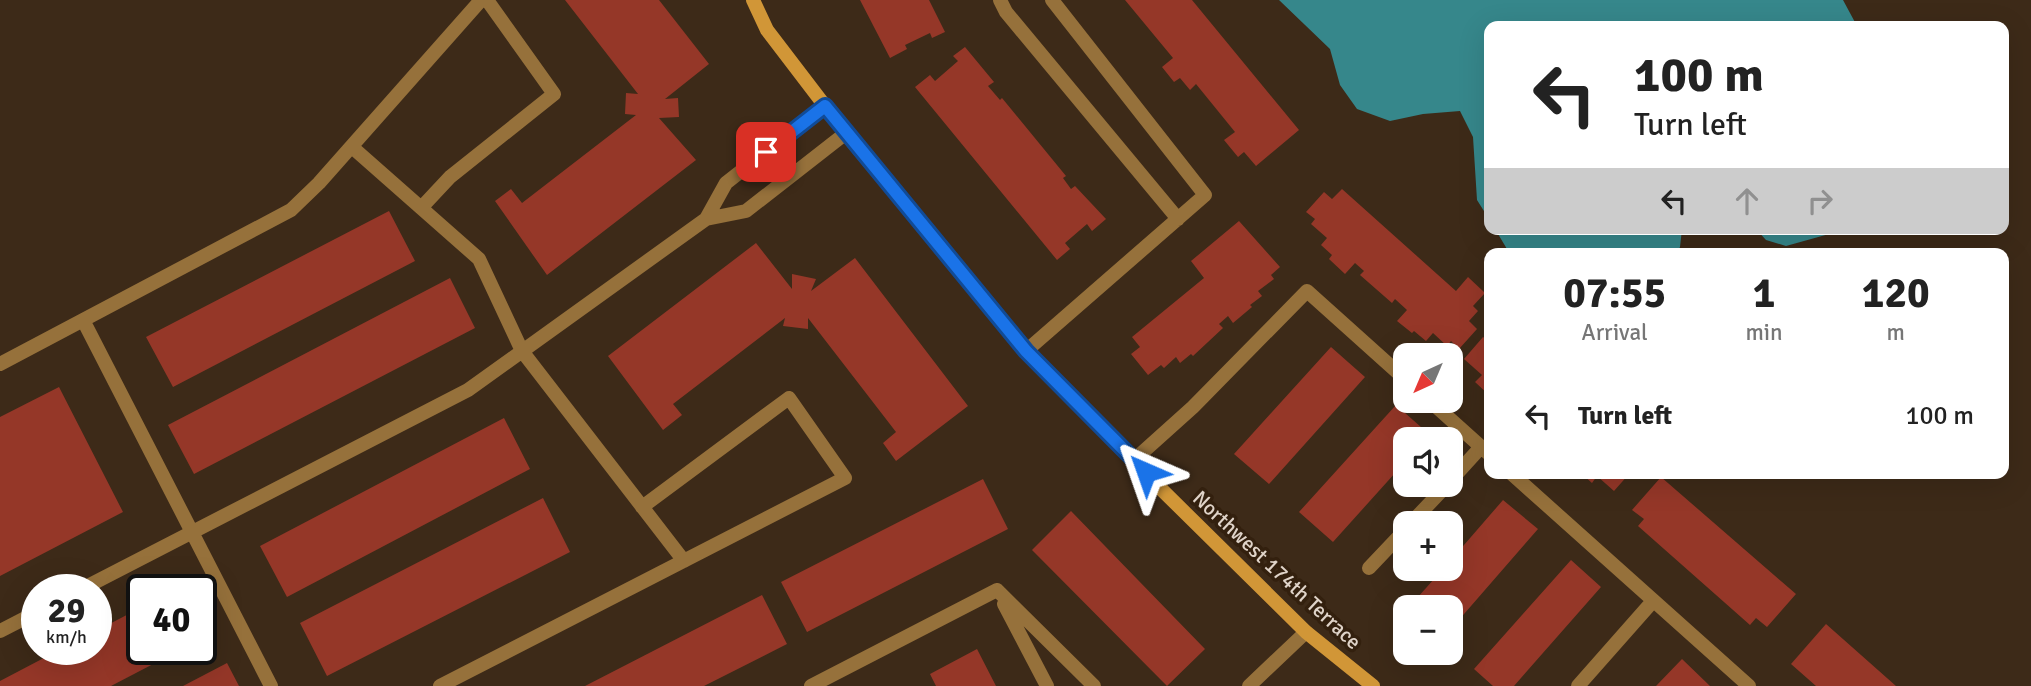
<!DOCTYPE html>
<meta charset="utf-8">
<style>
body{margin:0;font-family:Signika,sans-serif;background:#f6f6f6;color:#222;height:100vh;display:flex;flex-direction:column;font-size:26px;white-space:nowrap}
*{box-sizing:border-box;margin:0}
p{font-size:23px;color:#767676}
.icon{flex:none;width:38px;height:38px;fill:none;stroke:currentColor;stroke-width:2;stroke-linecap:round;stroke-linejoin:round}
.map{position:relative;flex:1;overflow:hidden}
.drawer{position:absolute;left:1484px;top:248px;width:525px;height:231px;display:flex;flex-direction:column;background:#fff;border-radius:14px;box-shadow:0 7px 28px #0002}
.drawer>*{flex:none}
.top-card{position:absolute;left:1484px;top:21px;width:525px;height:214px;border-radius:14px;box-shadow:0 7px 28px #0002;background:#fff;color:#222;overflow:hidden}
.needle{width:46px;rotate:224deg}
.fabs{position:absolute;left:1393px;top:343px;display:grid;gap:14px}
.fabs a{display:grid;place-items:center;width:70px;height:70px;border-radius:14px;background:#fff;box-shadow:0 7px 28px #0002;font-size:35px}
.speed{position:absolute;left:21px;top:574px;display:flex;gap:14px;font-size:35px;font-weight:700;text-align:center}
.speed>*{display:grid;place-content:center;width:91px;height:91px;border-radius:50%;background:#fff;box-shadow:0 7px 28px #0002;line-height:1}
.speed small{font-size:18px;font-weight:400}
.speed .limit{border:4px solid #111;border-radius:10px;background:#fff;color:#111}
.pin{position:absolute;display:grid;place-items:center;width:60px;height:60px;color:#fff;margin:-30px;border-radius:14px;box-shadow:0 4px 10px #0006}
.me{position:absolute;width:77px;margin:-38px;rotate:317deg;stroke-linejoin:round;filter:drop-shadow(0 0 5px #0008)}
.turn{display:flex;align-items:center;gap:24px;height:147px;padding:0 35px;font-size:32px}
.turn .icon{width:91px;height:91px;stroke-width:2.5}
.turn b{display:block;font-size:49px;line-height:60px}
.lanes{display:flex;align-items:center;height:66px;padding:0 35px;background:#0003;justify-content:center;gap:35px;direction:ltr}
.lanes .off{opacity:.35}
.eta{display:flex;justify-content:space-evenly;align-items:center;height:119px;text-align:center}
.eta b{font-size:42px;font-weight:700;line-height:49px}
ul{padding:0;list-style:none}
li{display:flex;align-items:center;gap:21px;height:98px;padding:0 35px}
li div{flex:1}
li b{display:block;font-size:26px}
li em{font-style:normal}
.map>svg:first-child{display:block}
.water{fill:#36878b}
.building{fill:#953728}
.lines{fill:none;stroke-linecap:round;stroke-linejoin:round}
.lane{stroke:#96713b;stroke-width:14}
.secondary{stroke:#d19637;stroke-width:14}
.route-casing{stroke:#114b97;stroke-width:18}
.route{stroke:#1a73e8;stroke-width:12}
.labels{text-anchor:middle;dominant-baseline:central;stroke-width:7;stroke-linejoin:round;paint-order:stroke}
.street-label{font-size:21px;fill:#e0d4c9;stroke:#33200e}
</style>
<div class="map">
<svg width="2031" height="686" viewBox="0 0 2031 686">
<rect width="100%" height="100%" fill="#3d2a18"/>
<!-- water -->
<path class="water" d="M1279 0H1843L1857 26H1489V219L1477 200 1473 137 1460 111 1423 114 1390 121 1357 109 1340 85 1330 49Z
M1495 229H1682L1680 247 1676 254H1510Z
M1756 229H1847L1786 246 1766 240Z"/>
<!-- building -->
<path class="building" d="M565 0H659L709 64 665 99 678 98 679 117 659 118 696 160 547 275 495 201 511 189 522 203 636 115 625 114 626 93 638 94Z
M860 0H929L945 32 932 38 930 33 905 45 907 49 890 58Z
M1125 0H1192L1299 130 1256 166 1244 152 1238 157 1224 140 1235 132 1196 84 1190 90 1180 78 1174 82 1162 67 1173 58Z
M965 47 994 82 988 86 1000 100 1002 98 1066 176 1063 178 1071 189 1075 186 1106 219 1092 231 1087 224 1065 243 1070 249 1057 260 915 87 930 75 935 81 958 61 953 56Z
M1342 189 1456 291 1468 277 1485 293 1473 306 1478 311 1469 321 1477 329 1459 349 1451 341 1447 346 1433 333 1426 341 1414 331 1412 333 1397 321 1407 310 1395 299 1392 303 1360 275 1364 271 1355 263 1345 274 1329 259 1332 255 1321 245 1327 238 1311 224 1315 219 1306 212 1324 192 1332 199Z
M389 211 415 261 173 387 146 337Z
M1239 221 1280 267 1271 275 1274 279 1258 291 1262 296 1250 305 1252 307 1233 323 1228 316 1219 324 1223 328 1193 356 1191 354 1180 363 1176 357 1164 368 1161 365 1148 375 1131 354 1140 347 1132 337 1204 278 1191 261Z
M756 243 792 289V274L816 279 811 291 855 258 968 406 896 461 883 443 896 432 808 318V329L783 326 785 318 673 404 682 415 663 430 608 356Z
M450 278 475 328 194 474 168 425Z
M1483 337 1489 341V395L1475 382 1482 375 1464 359Z
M1331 347 1365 377 1269 484 1234 454Z
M59 387 123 512 0 576V417Z
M1396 405 1430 435 1426 439H1405V462L1333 542 1299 512Z
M504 418 530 469 287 597 260 546Z
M1582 474H1629L1614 491 1597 476 1592 483Z
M1661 477 1796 594 1767 627 1756 618 1750 625 1638 526 1644 519 1632 510Z
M983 479 1008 529 807 632 781 582Z
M543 498 570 552 327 676 300 623Z
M1503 500 1538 529 1451 629V607H1409L1443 569H1451V560Z
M1071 511 1205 649 1167 686 1032 550Z
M1571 560 1601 587 1514 686H1493L1474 669Z
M762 595 787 644 704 686H585Z
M142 607V649H182L111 686H0V681L61 649H96V631Z
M1826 624 1896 686H1816L1791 664Z
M977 649 996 686H936L930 674Z
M1682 659 1710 686H1656Z
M227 663 239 686H183Z"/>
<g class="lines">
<!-- lane -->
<path class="lane" d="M1000 0 1006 12 1178 219
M352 147 479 259 522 351 684 561
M421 208 450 177 554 94 487 0
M706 219 726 183 825 105
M83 320 271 686
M1026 351 1205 195 1052 0
M0 364 291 210 319 183 481 0
M1430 401 1489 454
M1134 460 1193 407 1307 291 1405 379
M1512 474 1749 686
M1451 480 1481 447
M1411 523 1447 485
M1369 568 1405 530
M80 590 468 390 706 219 746 211 846 133
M997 590 1094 686
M1004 604 1047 686
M0 631 37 612
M440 686 845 478 789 398 642 507
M811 686 997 590
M1249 686 1306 632
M1578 686 1653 601"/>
<!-- secondary -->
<path class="secondary" d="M753 0 767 30 851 140 1026 351 1157 485 1306 632 1373 686"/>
</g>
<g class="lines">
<!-- route casing -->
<g class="route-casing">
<path id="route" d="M766 152 825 106 1026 351 1146 472"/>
</g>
<!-- route -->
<use href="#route" class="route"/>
</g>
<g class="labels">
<!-- street labels -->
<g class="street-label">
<text transform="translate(1277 570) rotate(43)">Northwest 174th Terrace</text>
</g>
</g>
</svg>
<div class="fabs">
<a><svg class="needle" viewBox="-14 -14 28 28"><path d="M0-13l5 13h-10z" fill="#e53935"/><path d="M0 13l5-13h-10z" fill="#767676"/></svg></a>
<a><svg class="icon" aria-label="sound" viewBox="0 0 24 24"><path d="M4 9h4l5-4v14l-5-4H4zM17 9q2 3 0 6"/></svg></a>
<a>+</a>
<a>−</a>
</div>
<div class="speed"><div>29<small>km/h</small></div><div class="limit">40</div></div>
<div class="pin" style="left:766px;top:152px;background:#d93025"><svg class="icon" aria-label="arrive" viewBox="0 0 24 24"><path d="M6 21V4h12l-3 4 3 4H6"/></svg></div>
<svg class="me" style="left:1146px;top:472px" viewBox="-20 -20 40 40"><path d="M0-17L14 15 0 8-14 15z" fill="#1a73e8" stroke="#fff" stroke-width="4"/></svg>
<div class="top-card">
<div class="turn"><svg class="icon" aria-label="left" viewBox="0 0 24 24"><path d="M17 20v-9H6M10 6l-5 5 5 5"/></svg><div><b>100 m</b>Turn left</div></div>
<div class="lanes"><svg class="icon" aria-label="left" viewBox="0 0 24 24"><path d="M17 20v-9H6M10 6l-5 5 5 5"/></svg><svg class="icon off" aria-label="ahead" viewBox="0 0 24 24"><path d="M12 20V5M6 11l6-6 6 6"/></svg><svg class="icon off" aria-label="right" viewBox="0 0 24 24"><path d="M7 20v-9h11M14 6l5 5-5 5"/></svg></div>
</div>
<section class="drawer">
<div class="eta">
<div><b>07:55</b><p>Arrival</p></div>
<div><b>1</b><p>min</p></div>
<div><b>120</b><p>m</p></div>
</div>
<ul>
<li><svg class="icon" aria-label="left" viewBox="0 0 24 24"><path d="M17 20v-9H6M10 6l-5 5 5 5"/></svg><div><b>Turn left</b></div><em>100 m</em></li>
</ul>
</section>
</div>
